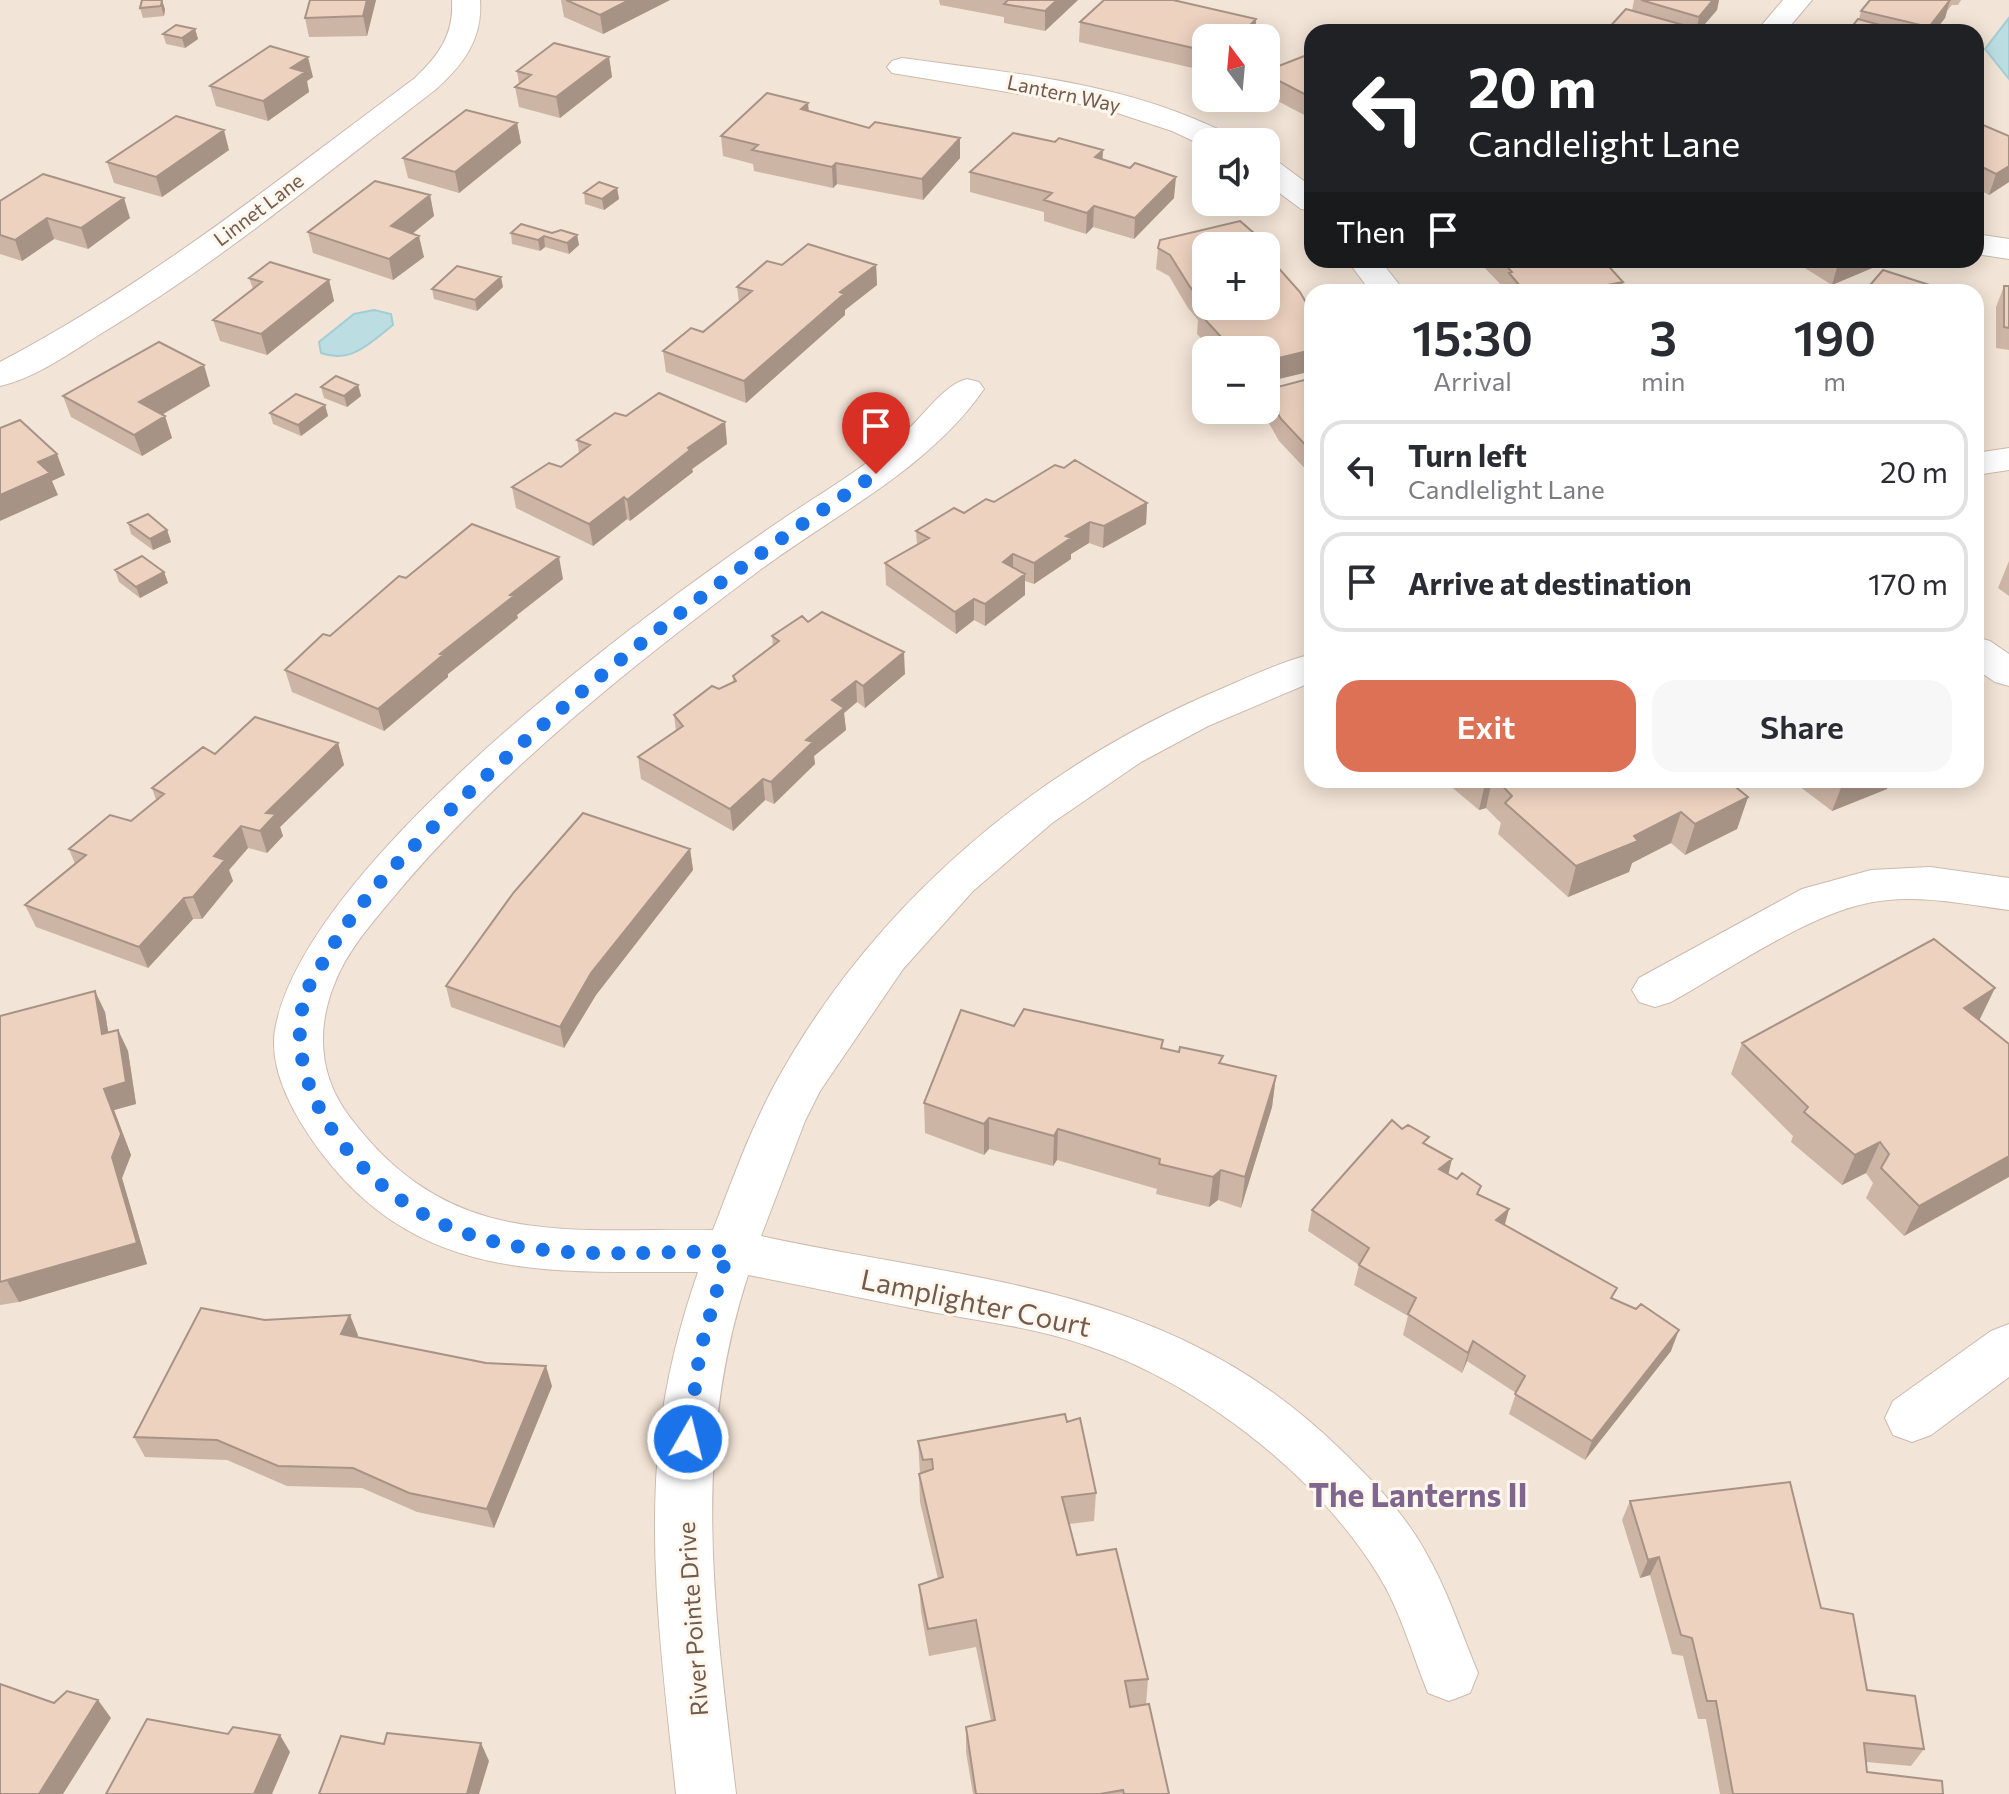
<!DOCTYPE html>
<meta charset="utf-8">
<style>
body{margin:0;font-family:Commissioner,sans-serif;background:#f7f7f7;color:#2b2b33;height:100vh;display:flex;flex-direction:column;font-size:30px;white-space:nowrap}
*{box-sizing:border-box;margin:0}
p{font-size:26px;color:#7c7c81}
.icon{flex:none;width:44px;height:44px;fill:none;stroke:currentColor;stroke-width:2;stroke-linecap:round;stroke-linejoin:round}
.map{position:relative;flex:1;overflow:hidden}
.side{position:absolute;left:1304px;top:284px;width:680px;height:504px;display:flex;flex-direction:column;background:#fff;border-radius:24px;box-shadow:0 4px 20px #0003}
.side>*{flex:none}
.top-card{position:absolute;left:1304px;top:24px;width:680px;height:244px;border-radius:24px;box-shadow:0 4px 20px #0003;background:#202124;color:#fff;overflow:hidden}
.needle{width:52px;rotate:344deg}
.tools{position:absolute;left:1192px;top:24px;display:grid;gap:16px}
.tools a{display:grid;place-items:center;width:88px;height:88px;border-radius:16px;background:#fff;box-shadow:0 4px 20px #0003;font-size:40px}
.pin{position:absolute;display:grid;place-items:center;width:68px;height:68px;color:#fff;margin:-82px -34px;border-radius:50% 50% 50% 0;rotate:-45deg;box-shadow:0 0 8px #0007}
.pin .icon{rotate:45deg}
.me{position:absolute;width:88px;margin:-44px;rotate:8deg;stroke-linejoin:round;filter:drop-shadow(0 0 6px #0008)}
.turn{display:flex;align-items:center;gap:28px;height:168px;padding:0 32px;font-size:36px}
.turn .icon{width:104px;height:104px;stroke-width:2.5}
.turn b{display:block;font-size:56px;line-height:68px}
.then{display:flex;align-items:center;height:76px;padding:0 32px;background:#0003;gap:16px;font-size:30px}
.eta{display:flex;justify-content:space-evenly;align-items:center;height:136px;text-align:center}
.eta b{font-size:48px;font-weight:600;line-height:56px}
.primary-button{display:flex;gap:16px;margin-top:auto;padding:16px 32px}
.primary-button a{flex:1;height:92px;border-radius:24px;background:#dc7155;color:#fff;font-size:32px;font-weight:600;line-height:92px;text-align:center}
.primary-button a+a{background:#f7f7f7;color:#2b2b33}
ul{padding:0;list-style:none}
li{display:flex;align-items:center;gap:24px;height:100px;margin:0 16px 12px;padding:0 16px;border:4px solid #e1e1e2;border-radius:24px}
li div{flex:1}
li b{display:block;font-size:30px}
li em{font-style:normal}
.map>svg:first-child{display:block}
.residential{fill:#f2e4d6;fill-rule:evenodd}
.water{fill:#bcdee3;stroke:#a3cdd4;stroke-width:2}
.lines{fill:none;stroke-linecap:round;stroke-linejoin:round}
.minor-casing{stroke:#ccbaae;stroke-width:2}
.minor{fill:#fff;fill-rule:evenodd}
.wall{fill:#cdb5a5}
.shaded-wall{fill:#a79386}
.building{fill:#eed2c0;stroke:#a79386;stroke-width:2}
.route{stroke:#1a73e8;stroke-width:14;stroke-dasharray:0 25.2}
.labels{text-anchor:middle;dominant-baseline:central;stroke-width:6;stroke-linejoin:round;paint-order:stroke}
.far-street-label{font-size:20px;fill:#725a4d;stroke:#fef7ed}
.street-label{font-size:24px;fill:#725a4d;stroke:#fef7ed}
.near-street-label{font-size:28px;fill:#725a4d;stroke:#fef7ed}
.near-neighbourhood-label{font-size:32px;font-weight:bold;fill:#80658e;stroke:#fef7ed}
</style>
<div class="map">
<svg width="2009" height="1794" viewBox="0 0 2009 1794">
<rect width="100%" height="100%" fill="#fbf3e7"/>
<!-- residential -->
<path class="residential" d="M0 0H2009V1794H0ZM1312 32H1976V260H1312ZM1206 38H1266V98H1206ZM1206 142H1266V202H1206ZM1206 246H1266V306H1206ZM1312 292H1976V780H1312ZM1206 350H1266V410H1206Z"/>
<!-- water -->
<path class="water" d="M2009 18V79L1985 49Z
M374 310 391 314 393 325C370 343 351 364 321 353L319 342 354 314Z"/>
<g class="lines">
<!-- minor casing -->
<g class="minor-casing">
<path id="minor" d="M452 0H480C483 39 463 65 435 90 326 173 220 262 102 333 71 352 36 378 0 386V362C149 284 280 178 415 78 439 55 454 35 452 0Z
M1783 0H1812L1785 32H1756Z
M902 58C1003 72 1110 81 1204 123 1215 128 1228 132 1235 142H1206V147L1172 131 1099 107 892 73 887 67 892 61Z
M1266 159 1277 161 1312 187V211L1301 209 1266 183Z
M1976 234 2009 239V259L1976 254Z
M1347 260H1380L1405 292H1371Z
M967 379 979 382 984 389C928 470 833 515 756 573 631 666 504 768 402 887 379 915 350 946 336 980 316 1026 318 1075 349 1116 450 1251 565 1228 713 1230 732 1181 750 1130 775 1084 872 906 1035 767 1221 689 1251 676 1281 662 1312 654V682L1208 726 1141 762 1052 823 973 891 903 969 820 1091 805 1121 761 1236C978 1283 1171 1284 1340 1449 1372 1480 1404 1513 1425 1551 1447 1589 1461 1632 1478 1673L1470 1693 1449 1701 1428 1693C1412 1654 1401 1612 1379 1576 1317 1475 1201 1385 1091 1347 1041 1329 988 1322 937 1313 874 1301 811 1287 748 1275 690 1455 715 1612 736 1794H676C664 1675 646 1552 660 1433 666 1378 680 1324 698 1272 554 1271 423 1285 323 1155 298 1122 268 1073 275 1030 305 858 669 593 813 499 845 479 877 457 905 432 924 416 943 385 967 379Z
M2009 448V470L1976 475V453Z
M1976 637 1990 641 2009 654V686L1995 682 1976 669Z
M1930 867 2009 878V910C1963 904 1914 893 1868 903 1807 915 1727 971 1671 1002L1655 1007 1639 1002 1632 990 1639 978 1802 889 1871 870Z
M2009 1324V1377L1931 1435 1912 1442 1893 1435 1885 1418 1893 1401 1991 1331Z"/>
</g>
<!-- minor -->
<use href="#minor" class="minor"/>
</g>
<!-- wall -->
<path class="wall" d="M142 0 165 9 164 16 143 18 140 8Z
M310 0H376L367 36 309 37 305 18Z
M561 0H670L603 34 564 17Z
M939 0H1078L1045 31 1004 23V17L940 5Z
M1634 0H1719L1717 10 1698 32H1605L1632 11Z
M1870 0H1961L1958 5H1952L1947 11 1945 18 1934 32H1848L1859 19 1861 11Z
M1256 19 1255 38H1206V71L1079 42 1080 22Z
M195 29 198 39 185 48 166 44 163 34Z
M1312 53V119L1266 95V71Z
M609 57 612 77 560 118 519 107 515 87 519 84 517 71Z
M313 77 307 81 309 92 268 121 216 106 210 86Z
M808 103 809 111 869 128 960 138V158L923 200 837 184 833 188 754 171 753 164 723 156 721 136Z
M1976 122 2009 182 1989 195 1976 188Z
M517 123 521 143 459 193 408 178 403 158Z
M229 150 162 197 114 183 107 162Z
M1102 160 1174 198 1134 239 1093 227 1086 234 1044 221V212L970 192V172Z
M617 188 619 199 604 210 585 204 584 193Z
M430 195 434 216 412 234 424 257 393 280 313 253 308 232Z
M0 201 130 218 88 249 54 239 22 261 0 254Z
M511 233 577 235 579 245 569 254 545 247 540 251 512 244Z
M1158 248 1268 257 1312 313V371L1266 382V350H1212L1197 334 1198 320 1188 308 1169 276 1156 269Z
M1477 260H1603L1623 282 1620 292H1505L1506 290Z
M1792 260H1884V263L1832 285Z
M782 265H876L877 285 845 310V315L746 403 666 372 663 351 703 332 739 302 737 287Z
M249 278 329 280 334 301 267 355 220 341 213 320 253 289Z
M2004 286H2009V350L1996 348V307Z
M503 287 477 311 434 299 432 289Z
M1312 378V476L1279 441 1262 411V410H1266V390Z
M358 385 361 396 347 407 324 398 321 387Z
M210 386 162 415 165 416 172 438 142 456 71 417 63 396Z
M325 405 328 416 301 436 273 424 270 413Z
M626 416 725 422 727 444 692 469 693 472 630 521 627 519 593 546 516 508 512 487 561 467 579 453 577 440Z
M994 502 1147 503 1146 524 1103 548 1089 543 1071 554V559L1034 584 1025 581V595L985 626 974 620 956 634 886 585 885 563 917 545 916 531Z
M128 523 167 530 171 542 153 550 131 534Z
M2009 561V596L1998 588Z
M115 570 164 572 168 583 140 598 119 582Z
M406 578 563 579 517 615 518 618 448 674V677L384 731 292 692 285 670Z
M808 622 905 674 865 708 857 702 844 713 846 730 814 756 815 764 774 804 765 800 733 831 641 779 638 757 676 731 674 715 733 682V676L773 646 772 636Z
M338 743 344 765 280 827 283 836 267 853 248 848 229 870 233 881 202 919H193L148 968 36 927 25 905 75 864 69 849 131 821 156 800 152 788 215 754Z
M1443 780H1727L1748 797 1737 829 1685 855 1671 843 1632 863 1629 872 1568 897 1498 834 1501 823 1486 808 1479 810Z
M1791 780H1890L1887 789 1832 811Z
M690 849 693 870 596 995 564 1048 451 1007 446 986Z
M105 1012 108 1032 118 1030 128 1051 136 1104 114 1110 131 1155 122 1178 147 1264 19 1302 0 1305V1016Z
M1980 1019 1979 1020 2009 1044 1904 1236 1866 1198 1873 1183 1866 1173 1842 1185 1791 1142 1793 1136 1731 1074 1742 1043Z
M1014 1026 1163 1049 1276 1076 1272 1107 1241 1208 1218 1200 1209 1207 1156 1194 1157 1189 1057 1160 1053 1166 989 1149 984 1155 925 1133 924 1103Z
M1402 1129 1428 1146 1448 1174 1479 1195 1509 1209 1505 1225 1613 1299 1671 1351 1585 1460 1509 1414 1516 1393 1467 1361 1462 1373 1403 1335 1408 1316 1354 1285 1359 1265 1308 1231 1312 1210Z
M265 1320 358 1335 357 1338 552 1386 494 1528 417 1512 362 1488 287 1486 227 1460 145 1457 134 1437Z
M1067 1422 1096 1493 1094 1521 1069 1524 1077 1555 1148 1679 1146 1705 1169 1794H973L966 1752V1727L991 1721 976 1647 929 1656 921 1612 919 1585 938 1579 920 1502 919 1474H920L918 1441Z
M1630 1501 1821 1608 1867 1690 1924 1749 1911 1766 1866 1762 1867 1772 1943 1794H1720L1706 1719H1698L1683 1656 1672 1654 1650 1575 1640 1578 1622 1520Z"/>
<!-- shaded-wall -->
<path class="shaded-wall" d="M162 0 165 9 164 16 161 6Z
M367 0H376L367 36 363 16Z
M629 0H670L603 34 600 15Z
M1057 0H1078L1045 31V11Z
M1713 0H1719L1717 10 1698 32H1696L1699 17Z
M1950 0 1945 18 1934 32H1927L1929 27Z
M1256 19 1255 38H1238Z
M195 29 198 39 185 48 182 38Z
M308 57 313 77 307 81 309 92 268 121 263 101 291 68Z
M609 57 612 77 560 118 556 97Z
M808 103 809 123 801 109Z
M517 123 521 143 459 193 455 172Z
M224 130 229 150 162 197 156 177Z
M960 138V158L923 200 922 179Z
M1103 150 1102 171 1095 157Z
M836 163 837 184 833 188 832 167Z
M2009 166V182L1989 195 1996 174Z
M1176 177 1174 198 1134 239 1135 218Z
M617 188 619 199 604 210 602 199Z
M430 195 434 216 396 247 391 226Z
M124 198 130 218 88 249 81 228Z
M1094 206 1093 227 1086 234 1087 213Z
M47 218 54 239 22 261 15 240Z
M577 235 579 245 569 254 567 243Z
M419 236 424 257 393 280 389 259Z
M544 236 545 247 540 251 538 240Z
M1269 246 1267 267H1266V247Z
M1848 260H1884V263L1832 285 1838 264Z
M876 265 877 285 845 310V315L746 403 744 381 840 292Z
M501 277 503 287 477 311 475 300Z
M329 280 334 301 267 355 261 334Z
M1623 282 1620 292H1571Z
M1312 350V371L1266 382V361Z
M204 365 210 386 146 424 139 402Z
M358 385 361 396 347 407 344 396Z
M325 405 328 416 301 436 298 425Z
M165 416 172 438 142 456 134 435Z
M725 422 727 444 692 469 693 472 630 521 627 500 688 448Z
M57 454 65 475 52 481 58 495 0 521V495L38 462Z
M624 497 627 519 593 546 589 524Z
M1147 503 1146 524 1103 548 1104 526Z
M1090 522 1089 543 1071 554V559L1034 584V563L1066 536Z
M167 530 171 542 153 550 150 539Z
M1013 554V576L1003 562Z
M559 557 563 579 517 615 518 618 448 674V677L384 731 378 709 510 595Z
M164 572 168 583 140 598 136 587Z
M1025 574V595L985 626V604Z
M974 599V620L956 634 955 612Z
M904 652 905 674 865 708 863 686Z
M856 681 857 702 844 713 846 730 814 756 815 764 774 804 771 782 806 740 832 700Z
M338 743 344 765 280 827 283 836 267 853 260 831 266 813Z
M763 779 765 800 733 831 730 809Z
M1486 780H1492L1486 808 1479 810Z
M1844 780H1890L1887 789 1832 811Z
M1748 797 1737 829 1685 855 1695 824Z
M1681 812 1671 843 1632 863 1629 872 1568 897 1576 866Z
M241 826 248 848 229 870 233 881 202 919 193 897 214 856Z
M690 849 693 870 596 995 564 1048 560 1027 591 973Z
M184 898 193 919 148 968 139 947Z
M1995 988 1980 1019 1949 1039 1964 1008Z
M95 991 105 1012 112 1055 102 1034Z
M118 1030 128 1051 136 1104 114 1110 131 1155 122 1178 147 1264 19 1302 7 1281 112 1157 104 1089Z
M1276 1076 1272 1107 1241 1208 1245 1177Z
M989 1118V1149L984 1155V1124Z
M1058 1129 1057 1160 1053 1166 1054 1136Z
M1880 1142 1866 1173 1842 1185 1855 1155Z
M2009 1156V1177L1904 1236 1919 1206Z
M1452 1159 1447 1180 1439 1169Z
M1221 1170 1218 1200 1209 1207 1213 1177Z
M1509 1209 1503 1230 1496 1220Z
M350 1315 358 1335 349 1355 341 1334Z
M1679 1330 1671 1351 1585 1460 1592 1441Z
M1473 1341 1467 1361 1462 1373 1468 1353Z
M546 1366 552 1386 494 1528 487 1509Z
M1659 1557 1650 1575 1640 1578 1648 1560Z
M98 1700 111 1718 63 1794H39Z
M280 1735 290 1752 272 1794H254Z
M481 1743 489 1761 479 1794H467Z"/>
<!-- building -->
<path class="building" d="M142 0H162L161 6 140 8Z
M310 0H367L363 16 305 18Z
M566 0H629L600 15Z
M1008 0H1057L1045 11 1004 4Z
M1104 0H1173L1256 19 1238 38H1206V51L1080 22Z
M1641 0H1713L1699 17Z
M1870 0H1950L1929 27 1861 11Z
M1626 9 1687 26 1682 32H1605Z
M1858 19 1906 32H1848Z
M176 25 195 29 182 38 163 34Z
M554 43 609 57 556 97 515 87 531 75 517 71Z
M270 46 308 57 291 68 305 72 263 101 210 86Z
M1312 53V98L1266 74V71Z
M767 93 808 103 801 109 869 128 875 122 960 138 922 179 836 163 832 167 752 150 758 145 721 136Z
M466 110 517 123 455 172 403 158Z
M176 116 224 130 156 177 107 162Z
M1976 122 2009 136V166L1996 174 1976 164Z
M1013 133 1055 142 1059 138 1103 150 1095 157 1130 168 1135 163 1176 177 1135 218 1094 206 1087 213 1044 200 1052 193 970 172Z
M43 174 124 198 81 228 47 218 15 240 0 235V201Z
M375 181 430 195 391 226 419 236 389 259 308 232Z
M599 182 617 188 602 199 584 193Z
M1240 221 1269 246H1206V306H1266V254L1300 292 1312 313V350L1266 361V350H1233L1199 313 1210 311 1190 287 1170 255 1158 248 1160 240Z
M521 224 552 233 561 230 577 235 567 243 544 236 538 240 511 233Z
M808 244 876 265 840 292 844 294 744 381 663 351 691 328 703 332 752 291 737 287 767 261 782 265Z
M1501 260H1603L1623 282 1571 292H1525L1509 273 1512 272Z
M1831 260H1848L1838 264Z
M270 262 329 280 261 334 213 320 262 282 249 278Z
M457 266 501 277 475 300 432 289Z
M1883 270 1951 292H1864Z
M2004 286H2009V328L2004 327Z
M159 342 204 365 139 402 165 416 134 435 63 396Z
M336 376 358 385 344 396 321 387Z
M1312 378V452L1281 419 1266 393V390Z
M659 393 725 422 688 448 690 450 627 500 624 497 589 524 512 487 549 463 561 467 590 445 577 440 615 413 626 416Z
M296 394 325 405 298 425 270 413Z
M20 420 57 454 38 462 50 473 0 495V428Z
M1075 460 1147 503 1104 526 1090 522 1066 536 1071 538 1034 563 1013 554 1003 562 1025 574 985 604 974 599 955 612 885 563 929 538 916 531 954 508 964 513 986 499 994 502 1055 465 1064 468Z
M148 514 167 530 150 539 128 523Z
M472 524 559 557 510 595 514 596 440 654 443 655 378 709 285 670 323 634 330 636 399 576 406 578Z
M142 556 164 572 136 587 115 570Z
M822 612 904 652 863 686 856 681 832 700 844 708 806 740 813 742 771 782 763 779 730 809 638 757 683 726 674 715 712 686 719 689 736 681 733 676 779 641 772 636 802 616 808 622Z
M255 717 338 743 266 813 276 814 260 831 241 826 214 856 225 860 193 897 184 898 139 947 25 905 86 855 69 849 110 815 131 821 164 794 152 788 203 747 215 754Z
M1497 780H1727L1748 797 1695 824 1681 812 1634 836 1638 841 1576 866 1505 803 1512 796Z
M583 813 690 849 591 973 560 1027 446 986 514 892Z
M1934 939 1995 988 1964 1008 2009 1044V1156L1919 1206 1881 1168 1889 1154 1880 1142 1855 1155 1804 1112 1808 1107 1742 1043Z
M95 991 102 1034 118 1030 126 1082 104 1089 121 1134 112 1157 137 1243 0 1282V1016Z
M1024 1009 1163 1040 1161 1048 1179 1052 1180 1047 1223 1056 1219 1063 1276 1076 1245 1177 1221 1170 1213 1177 1159 1164 1160 1159 1058 1129 1054 1136 989 1118 984 1124 924 1103 961 1010 1014 1026Z
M1392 1120 1402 1129 1408 1125 1429 1137 1423 1143 1452 1159 1439 1169 1457 1179 1462 1173 1481 1186 1477 1194 1509 1209 1496 1220 1617 1288 1611 1298 1636 1309 1641 1304 1679 1330 1592 1441 1515 1394 1525 1376 1473 1341 1468 1353 1408 1314 1416 1298 1359 1265 1369 1248 1312 1210Z
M201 1308 265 1320 350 1315 341 1334 486 1363 546 1366 487 1509 409 1493 353 1468 278 1466 217 1440 134 1437Z
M1065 1414 1067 1422 1080 1418 1096 1493 1062 1497 1077 1555 1116 1549 1148 1679 1125 1681 1130 1707 1149 1704 1169 1794H1124L1123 1790 1100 1794H976L966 1727 995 1720 976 1620 928 1629 919 1585 943 1577 919 1474 933 1469 932 1459 923 1460 918 1441Z
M1790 1482 1821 1608 1853 1614 1867 1690 1915 1696 1924 1749 1864 1743 1867 1772 1942 1781 1943 1794H1733L1716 1701H1707L1692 1638 1681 1635 1659 1557 1648 1560 1630 1501Z
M0 1684 54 1703 67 1691 98 1700 39 1794H0Z
M147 1719 228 1734 233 1727 280 1735 254 1794H106Z
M387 1733 481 1743 467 1794H319L341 1736 384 1744Z"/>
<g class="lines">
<!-- route -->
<path class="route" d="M688 1439 700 1351 728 1251C578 1253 444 1273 340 1141 309 1100 289 1046 306 994 309 984 316 974 322 964 351 911 390 869 433 827 568 693 718 579 876 474"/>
</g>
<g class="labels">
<!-- far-street labels -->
<g class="far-street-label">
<text transform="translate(1064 93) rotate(12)">Lantern Way</text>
<text transform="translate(258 209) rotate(-37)">Linnet Lane</text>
</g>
<!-- street labels -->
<g class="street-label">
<text transform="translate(692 1619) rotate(-94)">River Pointe Drive</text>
</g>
<!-- near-street labels -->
<g class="near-street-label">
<text transform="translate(976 1302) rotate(12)">Lamplighter Court</text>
</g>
<!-- near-neighbourhood labels -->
<g class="near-neighbourhood-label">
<text x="1418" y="1494">The Lanterns II</text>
</g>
</g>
</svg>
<div class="tools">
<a><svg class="needle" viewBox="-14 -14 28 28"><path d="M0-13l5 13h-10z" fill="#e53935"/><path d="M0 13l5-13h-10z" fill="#7c7c81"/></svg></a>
<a><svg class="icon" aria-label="sound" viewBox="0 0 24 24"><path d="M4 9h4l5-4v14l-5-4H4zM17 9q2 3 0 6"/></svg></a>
<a>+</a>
<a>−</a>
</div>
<div class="pin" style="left:876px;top:474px;background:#d93025"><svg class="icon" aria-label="arrive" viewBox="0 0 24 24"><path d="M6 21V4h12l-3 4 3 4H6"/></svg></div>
<svg class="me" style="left:688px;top:1439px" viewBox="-20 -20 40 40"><circle r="17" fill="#1a73e8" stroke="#fff" stroke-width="3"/><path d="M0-11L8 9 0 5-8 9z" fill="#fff"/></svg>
<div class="top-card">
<div class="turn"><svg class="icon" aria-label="left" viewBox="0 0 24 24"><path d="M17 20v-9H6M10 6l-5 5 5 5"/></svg><div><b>20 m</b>Candlelight Lane</div></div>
<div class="then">Then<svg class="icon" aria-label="arrive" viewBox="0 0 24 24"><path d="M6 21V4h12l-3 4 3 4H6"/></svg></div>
</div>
<section class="side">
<div class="eta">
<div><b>15:30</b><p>Arrival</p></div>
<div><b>3</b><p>min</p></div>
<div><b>190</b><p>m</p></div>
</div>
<ul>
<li><svg class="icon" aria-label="left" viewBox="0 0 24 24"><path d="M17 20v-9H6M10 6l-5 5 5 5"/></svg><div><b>Turn left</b><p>Candlelight Lane</p></div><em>20 m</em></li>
<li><svg class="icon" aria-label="arrive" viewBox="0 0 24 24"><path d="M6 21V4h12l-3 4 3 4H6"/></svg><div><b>Arrive at destination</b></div><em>170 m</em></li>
</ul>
<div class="primary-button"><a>Exit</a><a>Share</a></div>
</section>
</div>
